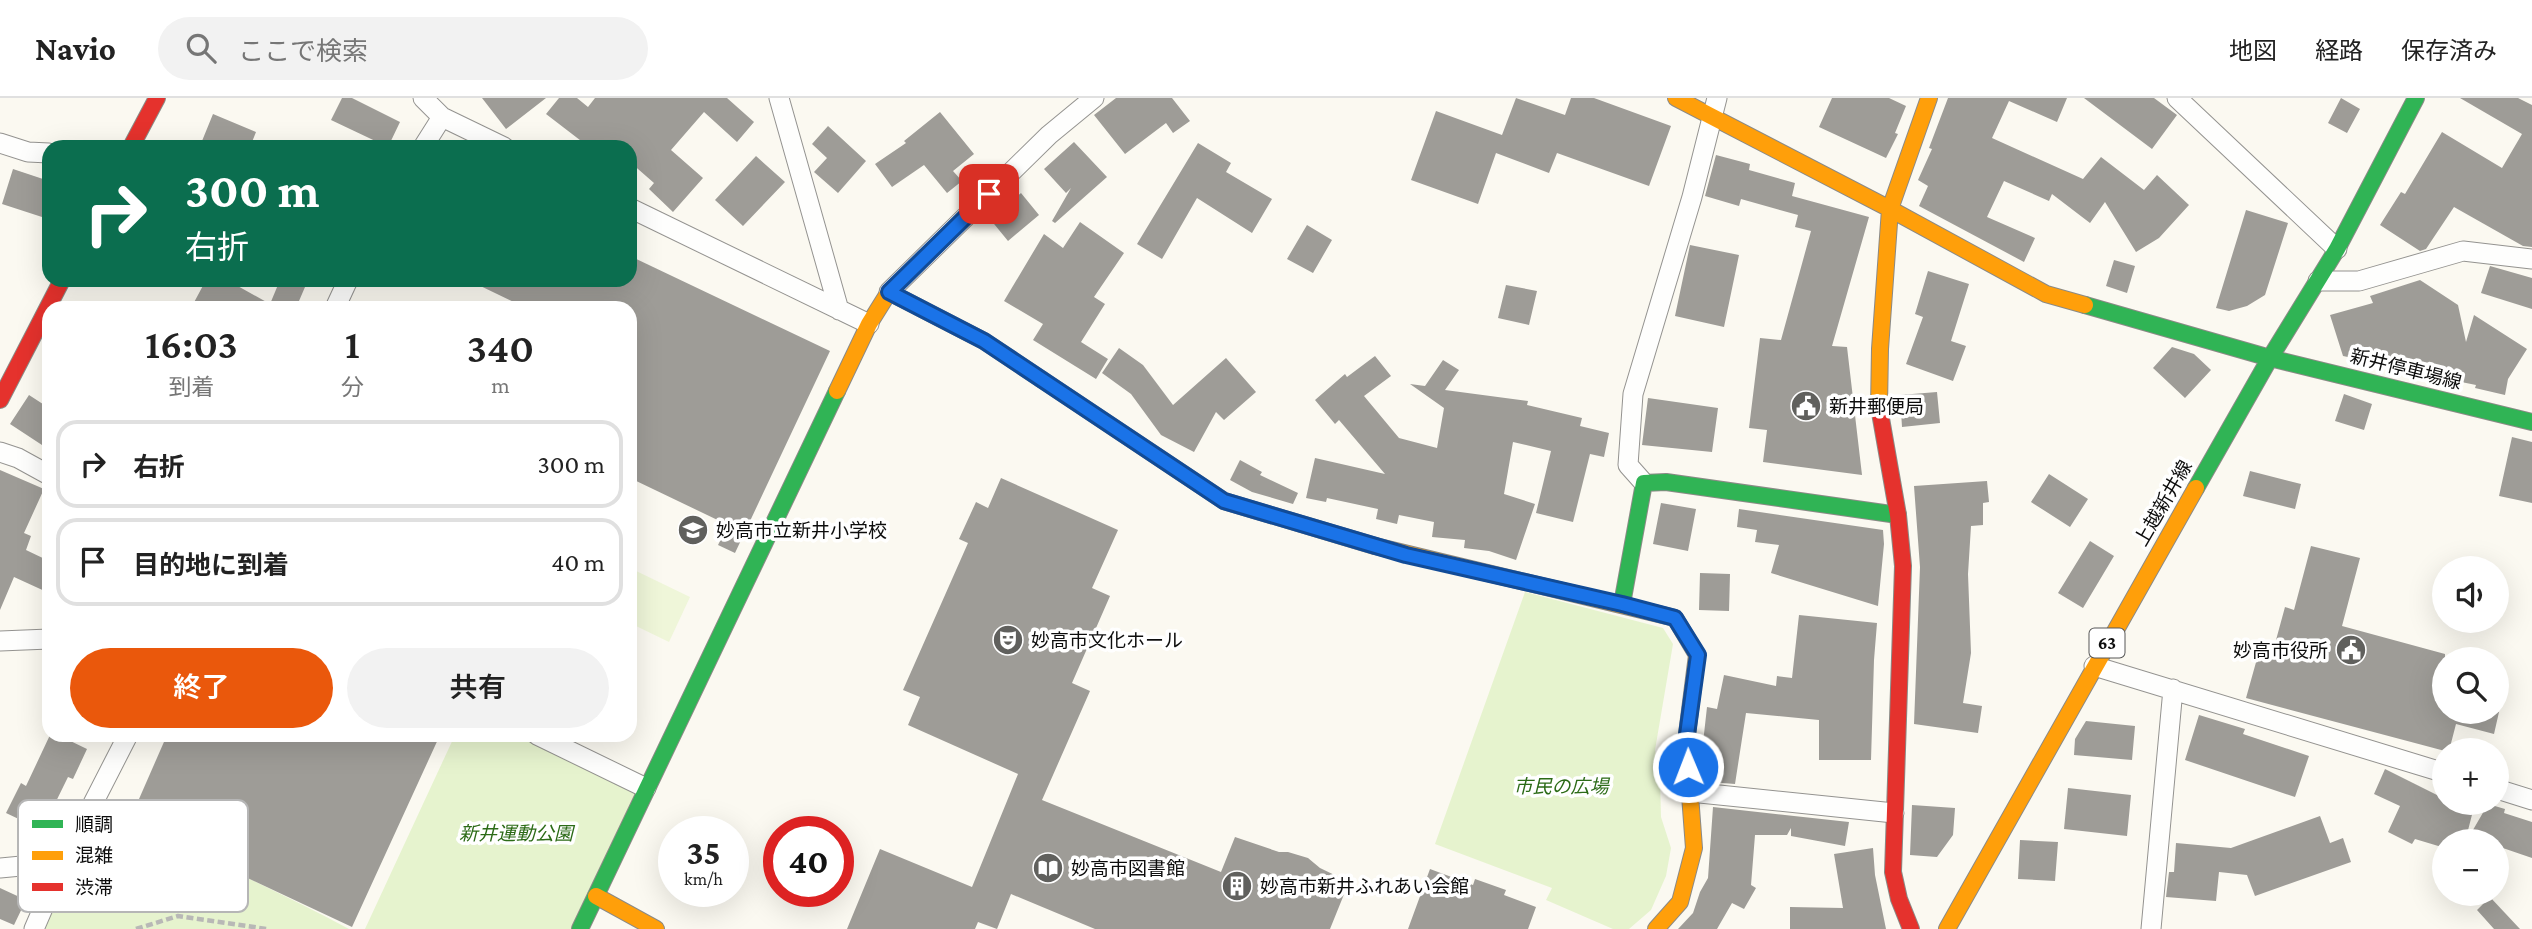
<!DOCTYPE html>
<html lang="ja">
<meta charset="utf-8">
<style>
body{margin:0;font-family:"Crimson Pro","Noto Sans JP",serif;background:#f2f2f2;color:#222;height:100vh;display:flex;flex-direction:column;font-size:26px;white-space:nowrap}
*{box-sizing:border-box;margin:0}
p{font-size:23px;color:#767676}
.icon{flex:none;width:38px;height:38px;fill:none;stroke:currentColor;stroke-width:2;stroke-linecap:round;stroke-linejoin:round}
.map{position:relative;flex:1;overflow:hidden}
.sheet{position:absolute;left:42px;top:203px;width:595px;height:441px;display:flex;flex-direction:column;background:#fff;border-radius:21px;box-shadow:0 7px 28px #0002}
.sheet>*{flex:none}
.hud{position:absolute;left:42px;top:42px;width:595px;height:147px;border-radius:21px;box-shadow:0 7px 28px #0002;background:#0b6e4f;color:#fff;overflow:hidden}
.buttons{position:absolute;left:2432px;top:458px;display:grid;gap:14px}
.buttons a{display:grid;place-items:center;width:77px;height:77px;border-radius:50%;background:#fff;box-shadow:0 7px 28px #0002;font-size:35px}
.speed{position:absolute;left:658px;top:718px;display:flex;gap:14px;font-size:35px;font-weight:700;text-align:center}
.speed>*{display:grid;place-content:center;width:91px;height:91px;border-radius:50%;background:#fff;box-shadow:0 7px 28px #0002;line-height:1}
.speed small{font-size:18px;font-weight:400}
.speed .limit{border:10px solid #d22;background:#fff;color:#111}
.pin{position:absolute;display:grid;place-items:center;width:60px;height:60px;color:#fff;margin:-30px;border-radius:14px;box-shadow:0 4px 10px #0006}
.me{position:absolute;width:77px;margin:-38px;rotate:359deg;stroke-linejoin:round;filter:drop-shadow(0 0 5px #0008)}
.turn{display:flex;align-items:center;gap:24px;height:147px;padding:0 28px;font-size:32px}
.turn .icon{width:91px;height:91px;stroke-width:2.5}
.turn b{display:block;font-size:49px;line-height:60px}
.eta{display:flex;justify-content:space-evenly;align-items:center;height:119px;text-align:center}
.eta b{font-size:42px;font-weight:600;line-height:49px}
.primary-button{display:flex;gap:14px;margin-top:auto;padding:14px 28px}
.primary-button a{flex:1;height:80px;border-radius:42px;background:#ea580c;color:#fff;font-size:28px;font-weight:600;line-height:80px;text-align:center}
.primary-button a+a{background:#f2f2f2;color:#222}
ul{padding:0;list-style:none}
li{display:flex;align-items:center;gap:21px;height:88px;margin:0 14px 10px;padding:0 14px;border:4px solid #e0e0e0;border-radius:21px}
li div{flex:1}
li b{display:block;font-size:26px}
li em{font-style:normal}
header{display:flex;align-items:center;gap:42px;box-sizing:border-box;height:98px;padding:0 35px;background:#fff;border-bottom:2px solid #e0e0e0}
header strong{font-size:33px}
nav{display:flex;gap:38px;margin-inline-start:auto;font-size:24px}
.search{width:490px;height:63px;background:#f2f2f2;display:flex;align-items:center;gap:18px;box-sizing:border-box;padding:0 24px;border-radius:38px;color:#767676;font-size:26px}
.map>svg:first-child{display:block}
.green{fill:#e6f3ce}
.pitch{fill:#eff6d9}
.building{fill:#9e9c97}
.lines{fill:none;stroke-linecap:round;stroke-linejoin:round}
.street-casing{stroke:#949390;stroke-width:21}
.fast-casing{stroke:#8b8a86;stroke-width:18}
.slow-casing{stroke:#8b8a86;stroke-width:18}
.jam-casing{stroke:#8b8a86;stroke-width:18}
.path{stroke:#b8b8b6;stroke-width:4.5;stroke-dasharray:7 3.5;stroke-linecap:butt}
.street{stroke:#fefefd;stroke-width:19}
.fast{stroke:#30b455;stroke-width:16}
.slow{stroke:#ff9f0a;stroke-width:16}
.jam{stroke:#e5322d;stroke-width:16}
.route-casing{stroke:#114b97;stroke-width:18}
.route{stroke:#1a73e8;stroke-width:12}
.labels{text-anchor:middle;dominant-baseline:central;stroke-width:7;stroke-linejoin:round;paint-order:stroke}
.shield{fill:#fff;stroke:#565656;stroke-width:2}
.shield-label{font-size:18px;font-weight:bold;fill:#0d0d0d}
.street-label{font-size:19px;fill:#0d0d0d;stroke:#fff}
.poi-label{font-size:19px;fill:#0d0d0d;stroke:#fff;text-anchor:start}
.park-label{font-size:19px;font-style:italic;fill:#2c6b17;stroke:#fff}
.key{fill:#fff;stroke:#b6b6b6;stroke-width:2}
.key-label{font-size:19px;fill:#0d0d0d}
</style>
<header>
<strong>Navio</strong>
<div class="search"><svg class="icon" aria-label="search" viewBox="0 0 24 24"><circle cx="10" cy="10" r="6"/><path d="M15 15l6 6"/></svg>ここで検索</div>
<nav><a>地図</a><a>経路</a><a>保存済み</a></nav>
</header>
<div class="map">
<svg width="2532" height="831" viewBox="0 0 2532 831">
<rect width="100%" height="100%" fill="#fbf9f1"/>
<!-- green -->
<path class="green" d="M1525 494 1663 530 1673 546 1655 652 1660 680 1661 719 1671 750 1666 778 1651 812 1629 831H1613L1546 802 1552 790 1435 746Z
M455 637H537L646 690 577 831H365Z
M92 706C178 748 265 786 349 831H35Z"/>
<!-- pitch -->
<path class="pitch" d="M630 470 690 499 669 544 636 528 630 541Z"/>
<!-- building -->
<path class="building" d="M342 0H352L400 24 388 49 331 22Z
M482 0H546L506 31Z
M559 0H577L588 9 595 0H727L754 24 737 44 704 14 671 52 703 80 673 114 649 91 654 85 630 64V49H589L546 16Z
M1116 0H1172L1190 23 1173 35 1166 25 1125 56 1094 17Z
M1516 0 1565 17 1571 0H1594L1671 28 1649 88 1557 55 1549 75 1496 55 1478 106 1411 82 1436 13 1502 37Z
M1832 0H1889L1906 8 1895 35 1898 36 1886 60 1819 29Z
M1948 0H2067L2057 24 2009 3 1992 40 2083 81 2101 59 2144 92 2157 77 2189 107 2159 140 2136 154 2105 104 2090 125 2052 96 2049 103 2004 83 1987 119 2035 140 2024 164 1919 108 1928 88 1918 82 1932 51 1929 50Z
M2084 0H2154L2177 17 2152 51Z
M2341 0 2360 11 2347 35 2328 25Z
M2460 0H2518L2532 7V149L2523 148 2454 109 2426 151 2420 153 2380 127 2401 94 2405 96 2442 34 2502 70 2522 36Z
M940 14 974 56 953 73 962 83 947 95 924 67 892 89 875 66 906 45 904 43Z
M213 16 256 34 250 49H217L202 43Z
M828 28 866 63 838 95 814 74 827 60 812 46Z
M1074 44 1107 79 1055 125 1052 123 1071 90 1066 95 1044 71Z
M1198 45 1231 65 1226 74 1272 101 1252 135 1197 100 1162 161 1137 146Z
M1716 57 1750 66 1749 72 1795 85 1792 98 1869 119 1832 248 1847 249 1862 377 1763 364 1767 332 1749 330 1760 240 1781 242 1811 133 1795 129 1798 117 1741 101 1739 108 1705 98Z
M756 58 785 84 743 128 715 102Z
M13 71 49 83V95L42 119 2 106Z
M1021 95 1039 117 1008 143 990 121Z
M2246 112 2288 125 2265 197 2247 208 2229 213 2216 210Z
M1080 124 1124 155 1094 199 1105 206 1081 244 1108 261 1096 281 1033 242 1043 226 1004 203 1044 136 1063 150Z
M1307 127 1332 142 1313 175 1287 161Z
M1690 147 1739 157 1724 229 1675 218Z
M630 158 830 253 735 455 718 447 728 427 630 380V210H526L468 182H630Z
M2114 162 2135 168 2127 195 2106 188Z
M2490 168 2532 180V211L2481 195Z
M1928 173 1969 186 1951 243 1966 248 1953 283 1906 266 1923 219 1915 216Z
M206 182H227L270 206 280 182H308L296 210H191Z
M2420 182 2458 207 2466 244 2474 217 2527 251 2508 281 2505 297 2475 290 2476 287 2377 267V265L2343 258 2330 217 2373 205 2370 198Z
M1506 187 1537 193 1529 227 1498 220Z
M2172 249 2194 256 2211 272 2185 300 2153 270Z
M1119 250 1143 267 1173 307 1226 260 1256 294 1224 322 1216 314 1194 354 1161 337 1131 296 1102 275Z
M1375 258 1391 278 1364 298 1399 340 1437 350 1444 310 1410 286 1425 288 1443 262 1459 272 1445 292 1528 303 1527 307 1582 320 1580 328 1609 335 1604 359 1590 356 1573 424 1536 415 1551 353 1513 344 1504 396 1535 406 1516 462 1489 453 1464 450 1465 442 1432 439 1434 424 1399 417 1397 426 1376 421 1378 411 1327 400 1326 404 1306 400 1315 360 1385 376 1339 322 1335 326 1315 302 1345 276 1347 279Z
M1937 294 1940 325 1902 329 1900 297Z
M2344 296 2372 306 2364 332 2335 323Z
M29 297 49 310V336L42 347 10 326Z
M1648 300 1718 310 1712 354 1642 347Z
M2512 339 2532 344V405L2499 398Z
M1240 362 1262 374 1260 377 1298 395 1293 406 1252 394 1230 382Z
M0 372 44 391 24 435 31 438 26 452 49 463V495L14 479 0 512Z
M2250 373 2301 386 2295 411 2243 398Z
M2049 376 2088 401 2070 429 2031 404Z
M1001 380 1118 432 1092 490 1110 498 1072 585 1090 593 1042 702 1221 774 1235 739 1279 754H1288L1308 760 1320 770 1349 784 1330 831H1095L1011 796 997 831 978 824 975 831H847L880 751 972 789 1018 676 908 627 920 599 903 592 968 445 959 441 976 404 988 410Z
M1987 383 1989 404 1983 405V427L1971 428 1968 476 1971 555 1963 605 1982 608 1978 635 1914 626 1920 469 1914 388Z
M1661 405 1696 411 1688 453 1653 446Z
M1739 411 1883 432 1884 446 1878 508 1771 475 1779 447 1755 444 1757 432 1737 429Z
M2090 443 2114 458 2083 510 2058 495Z
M2311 448 2360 460 2342 528 2445 556V614H2499L2494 636 2456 626 2449 653H2445L2246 600 2260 550 2273 553 2285 509 2294 512Z
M1700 475 1730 476 1729 513 1699 512Z
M1799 517 1877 525 1874 562 1871 662H1819V622L1746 615 1735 686 1710 684 1715 648 1703 645 1707 609 1717 611 1724 577 1776 588 1777 578 1792 580Z
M2199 617 2245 631 2243 636 2309 658 2295 699 2185 662Z
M2086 623 2135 628 2132 662 2074 657 2075 641Z
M50 637H58L87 651 73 681 68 679 42 732 6 715 21 685 26 688Z
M167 637H440L352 829 220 767 131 729 139 701Z
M2385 671 2445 701V705H2475L2465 744H2445V750L2415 741 2412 746 2388 734 2400 708 2374 696Z
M2068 690 2131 697 2127 738 2064 731Z
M2488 706 2505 711 2504 715 2532 724V760L2497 748V744H2466Z
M1912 707 1955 710 1953 737 1937 759 1910 757Z
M1713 709 1849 724 1845 748 1791 738V730L1787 737H1755L1751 787 1756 790 1744 811 1732 805 1717 831H1678L1693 815 1700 794 1708 780Z
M2320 718 2330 745 2343 740 2351 764 2255 798 2247 777 2219 774 2216 803 2166 799 2169 774H2174L2176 745 2231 750Z
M2020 742 2058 744 2055 783 2018 781Z
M1873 750 1875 777 1886 831H1790V809L1843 810 1834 756Z
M1430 771 1473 787 1475 781 1506 792 1504 797 1536 809 1528 831H1408Z
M0 790 26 802 14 827 0 821Z
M2490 799 2520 831H2494L2477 812Z"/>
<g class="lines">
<!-- street casing -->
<g class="street-casing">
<path id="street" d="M423 0 442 19 504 49
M779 0 839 212
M2177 0 2337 151
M0 45 28 54 49 55
M423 49 442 19
M630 110 869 226
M2318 183H2359L2463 153 2532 161
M889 194 1049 37 1094 0
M335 210 348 182
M0 354 18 360 49 377
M1644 385 1628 367 1633 296 1692 99 1717 0
M0 543 49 541
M2094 568 2445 675
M537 637 646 690
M2497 691 2532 702
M1690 694 1894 715
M0 770 63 764
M34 831 63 764 128 637
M2151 831 2173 591"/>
</g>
<!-- fast casing -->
<g class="fast-casing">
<path id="fast" d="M2085 207 2270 260 2532 324
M1041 281 1224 403 1375 448
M2196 390 2270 260 2337 151 2416 0
M1622 506 1644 385 1666 384 1898 417
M580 831 837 293"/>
</g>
<!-- slow casing -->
<g class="slow-casing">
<path id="slow" d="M1676 0 1890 111 2046 196 2085 207
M837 293 869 226 889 194 984 243 1041 281
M1879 309 1880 251 1890 111 1929 0
M1375 448 1675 520 1697 557 1686 644 1694 750 1680 804 1656 831
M596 798 656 831
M1947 831 2196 390"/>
</g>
<!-- jam casing -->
<g class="jam-casing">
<path id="jam" d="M131 49 157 0
M0 302 62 182
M1879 309 1898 417 1903 468 1893 774 1899 801 1911 831"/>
</g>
<!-- path -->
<path class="path" d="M136 831 178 818 267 831"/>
<!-- street -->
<use href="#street" class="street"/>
<!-- fast -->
<use href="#fast" class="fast"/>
<!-- slow -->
<use href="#slow" class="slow"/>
<!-- jam -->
<use href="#jam" class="jam"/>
</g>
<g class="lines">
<!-- route casing -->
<g class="route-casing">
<path id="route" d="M989 96 889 194 984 243 1224 403 1406 457 1622 506 1675 520 1698 557 1686 644 1688 669"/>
</g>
<!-- route -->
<use href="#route" class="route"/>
</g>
<!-- icons -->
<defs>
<g id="civic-disc" transform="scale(1.575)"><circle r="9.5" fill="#60605d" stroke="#fff"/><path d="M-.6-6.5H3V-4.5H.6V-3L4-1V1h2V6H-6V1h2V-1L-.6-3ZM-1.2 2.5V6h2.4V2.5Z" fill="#fff"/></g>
<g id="school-disc" transform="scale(1.575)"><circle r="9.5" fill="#60605d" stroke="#fff"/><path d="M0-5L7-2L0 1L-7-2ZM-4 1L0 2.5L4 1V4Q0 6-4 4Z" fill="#fff"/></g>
<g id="theatre-disc" transform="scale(1.575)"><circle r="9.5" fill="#60605d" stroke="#fff"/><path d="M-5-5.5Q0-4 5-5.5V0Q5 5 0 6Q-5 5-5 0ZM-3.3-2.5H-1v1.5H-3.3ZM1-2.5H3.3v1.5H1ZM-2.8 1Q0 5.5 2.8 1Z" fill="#fff"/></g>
<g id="library-disc" transform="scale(1.575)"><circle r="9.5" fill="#60605d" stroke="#fff"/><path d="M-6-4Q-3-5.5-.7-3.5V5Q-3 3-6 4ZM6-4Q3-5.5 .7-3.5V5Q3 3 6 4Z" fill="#fff"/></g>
<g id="building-disc" transform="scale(1.575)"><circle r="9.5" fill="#60605d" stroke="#fff"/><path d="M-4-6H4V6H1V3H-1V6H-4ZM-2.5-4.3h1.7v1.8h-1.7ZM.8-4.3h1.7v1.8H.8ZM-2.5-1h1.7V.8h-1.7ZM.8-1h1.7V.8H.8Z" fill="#fff"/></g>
</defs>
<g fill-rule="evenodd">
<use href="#civic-disc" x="1806" y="308"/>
<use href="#school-disc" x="693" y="432"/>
<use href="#theatre-disc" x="1008" y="542"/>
<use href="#civic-disc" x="2351" y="552"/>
<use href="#library-disc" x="1048" y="770"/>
<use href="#building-disc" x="1237" y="788"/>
</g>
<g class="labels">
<!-- shield labels -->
<rect class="shield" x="2089.5" y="530.5" width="35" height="29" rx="5"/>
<g class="shield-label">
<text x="2107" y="545">63</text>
</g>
<!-- street labels -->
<g class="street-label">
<text transform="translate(2406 271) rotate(14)">新井停車場線</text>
<text transform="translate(2163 405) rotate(-60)">上越新井線</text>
</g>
<!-- poi labels -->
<g class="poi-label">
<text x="1829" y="308">新井郵便局</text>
<text x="716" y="432">妙高市立新井小学校</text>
<text x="1031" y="542">妙高市文化ホール</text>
<text x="2328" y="552" text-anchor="end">妙高市役所</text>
<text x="1071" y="770">妙高市図書館</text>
<text x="1260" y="788">妙高市新井ふれあい会館</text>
</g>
<!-- park labels -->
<g class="park-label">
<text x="1561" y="688">市民の広場</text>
<text x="516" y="735">新井運動公園</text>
</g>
</g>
<!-- legend -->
<rect x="18" y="702" width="230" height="112" rx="10" class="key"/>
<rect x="32" y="722" width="31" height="8" fill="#30b455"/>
<rect x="32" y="753" width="31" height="9" fill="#ff9f0a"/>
<rect x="32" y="785" width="31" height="8" fill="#e5322d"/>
<g class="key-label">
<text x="75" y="733">順調</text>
<text x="75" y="764">混雑</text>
<text x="75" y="796">渋滞</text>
</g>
</svg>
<div class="buttons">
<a><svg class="icon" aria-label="sound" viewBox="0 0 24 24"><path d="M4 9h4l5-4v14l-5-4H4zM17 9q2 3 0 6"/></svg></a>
<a><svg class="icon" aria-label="search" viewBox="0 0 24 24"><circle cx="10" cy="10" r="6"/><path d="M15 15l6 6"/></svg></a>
<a>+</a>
<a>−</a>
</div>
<div class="speed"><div>35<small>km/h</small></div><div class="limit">40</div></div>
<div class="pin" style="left:989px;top:96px;background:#d93025"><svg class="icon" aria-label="arrive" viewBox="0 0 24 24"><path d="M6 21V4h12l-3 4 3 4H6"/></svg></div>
<svg class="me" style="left:1688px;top:669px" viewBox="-20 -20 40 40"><circle r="17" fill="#1a73e8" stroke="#fff" stroke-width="3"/><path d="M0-11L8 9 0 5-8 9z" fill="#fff"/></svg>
<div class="hud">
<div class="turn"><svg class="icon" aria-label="right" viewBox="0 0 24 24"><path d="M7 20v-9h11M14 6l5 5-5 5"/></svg><div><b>300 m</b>右折</div></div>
</div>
<section class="sheet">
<div class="eta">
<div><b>16:03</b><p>到着</p></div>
<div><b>1</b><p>分</p></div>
<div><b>340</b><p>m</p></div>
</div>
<ul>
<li><svg class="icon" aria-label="right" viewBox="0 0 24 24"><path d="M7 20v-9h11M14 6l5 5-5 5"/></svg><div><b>右折</b></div><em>300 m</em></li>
<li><svg class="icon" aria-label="arrive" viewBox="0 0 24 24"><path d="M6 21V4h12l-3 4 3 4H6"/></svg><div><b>目的地に到着</b></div><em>40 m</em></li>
</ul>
<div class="primary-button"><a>終了</a><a>共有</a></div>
</section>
</div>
